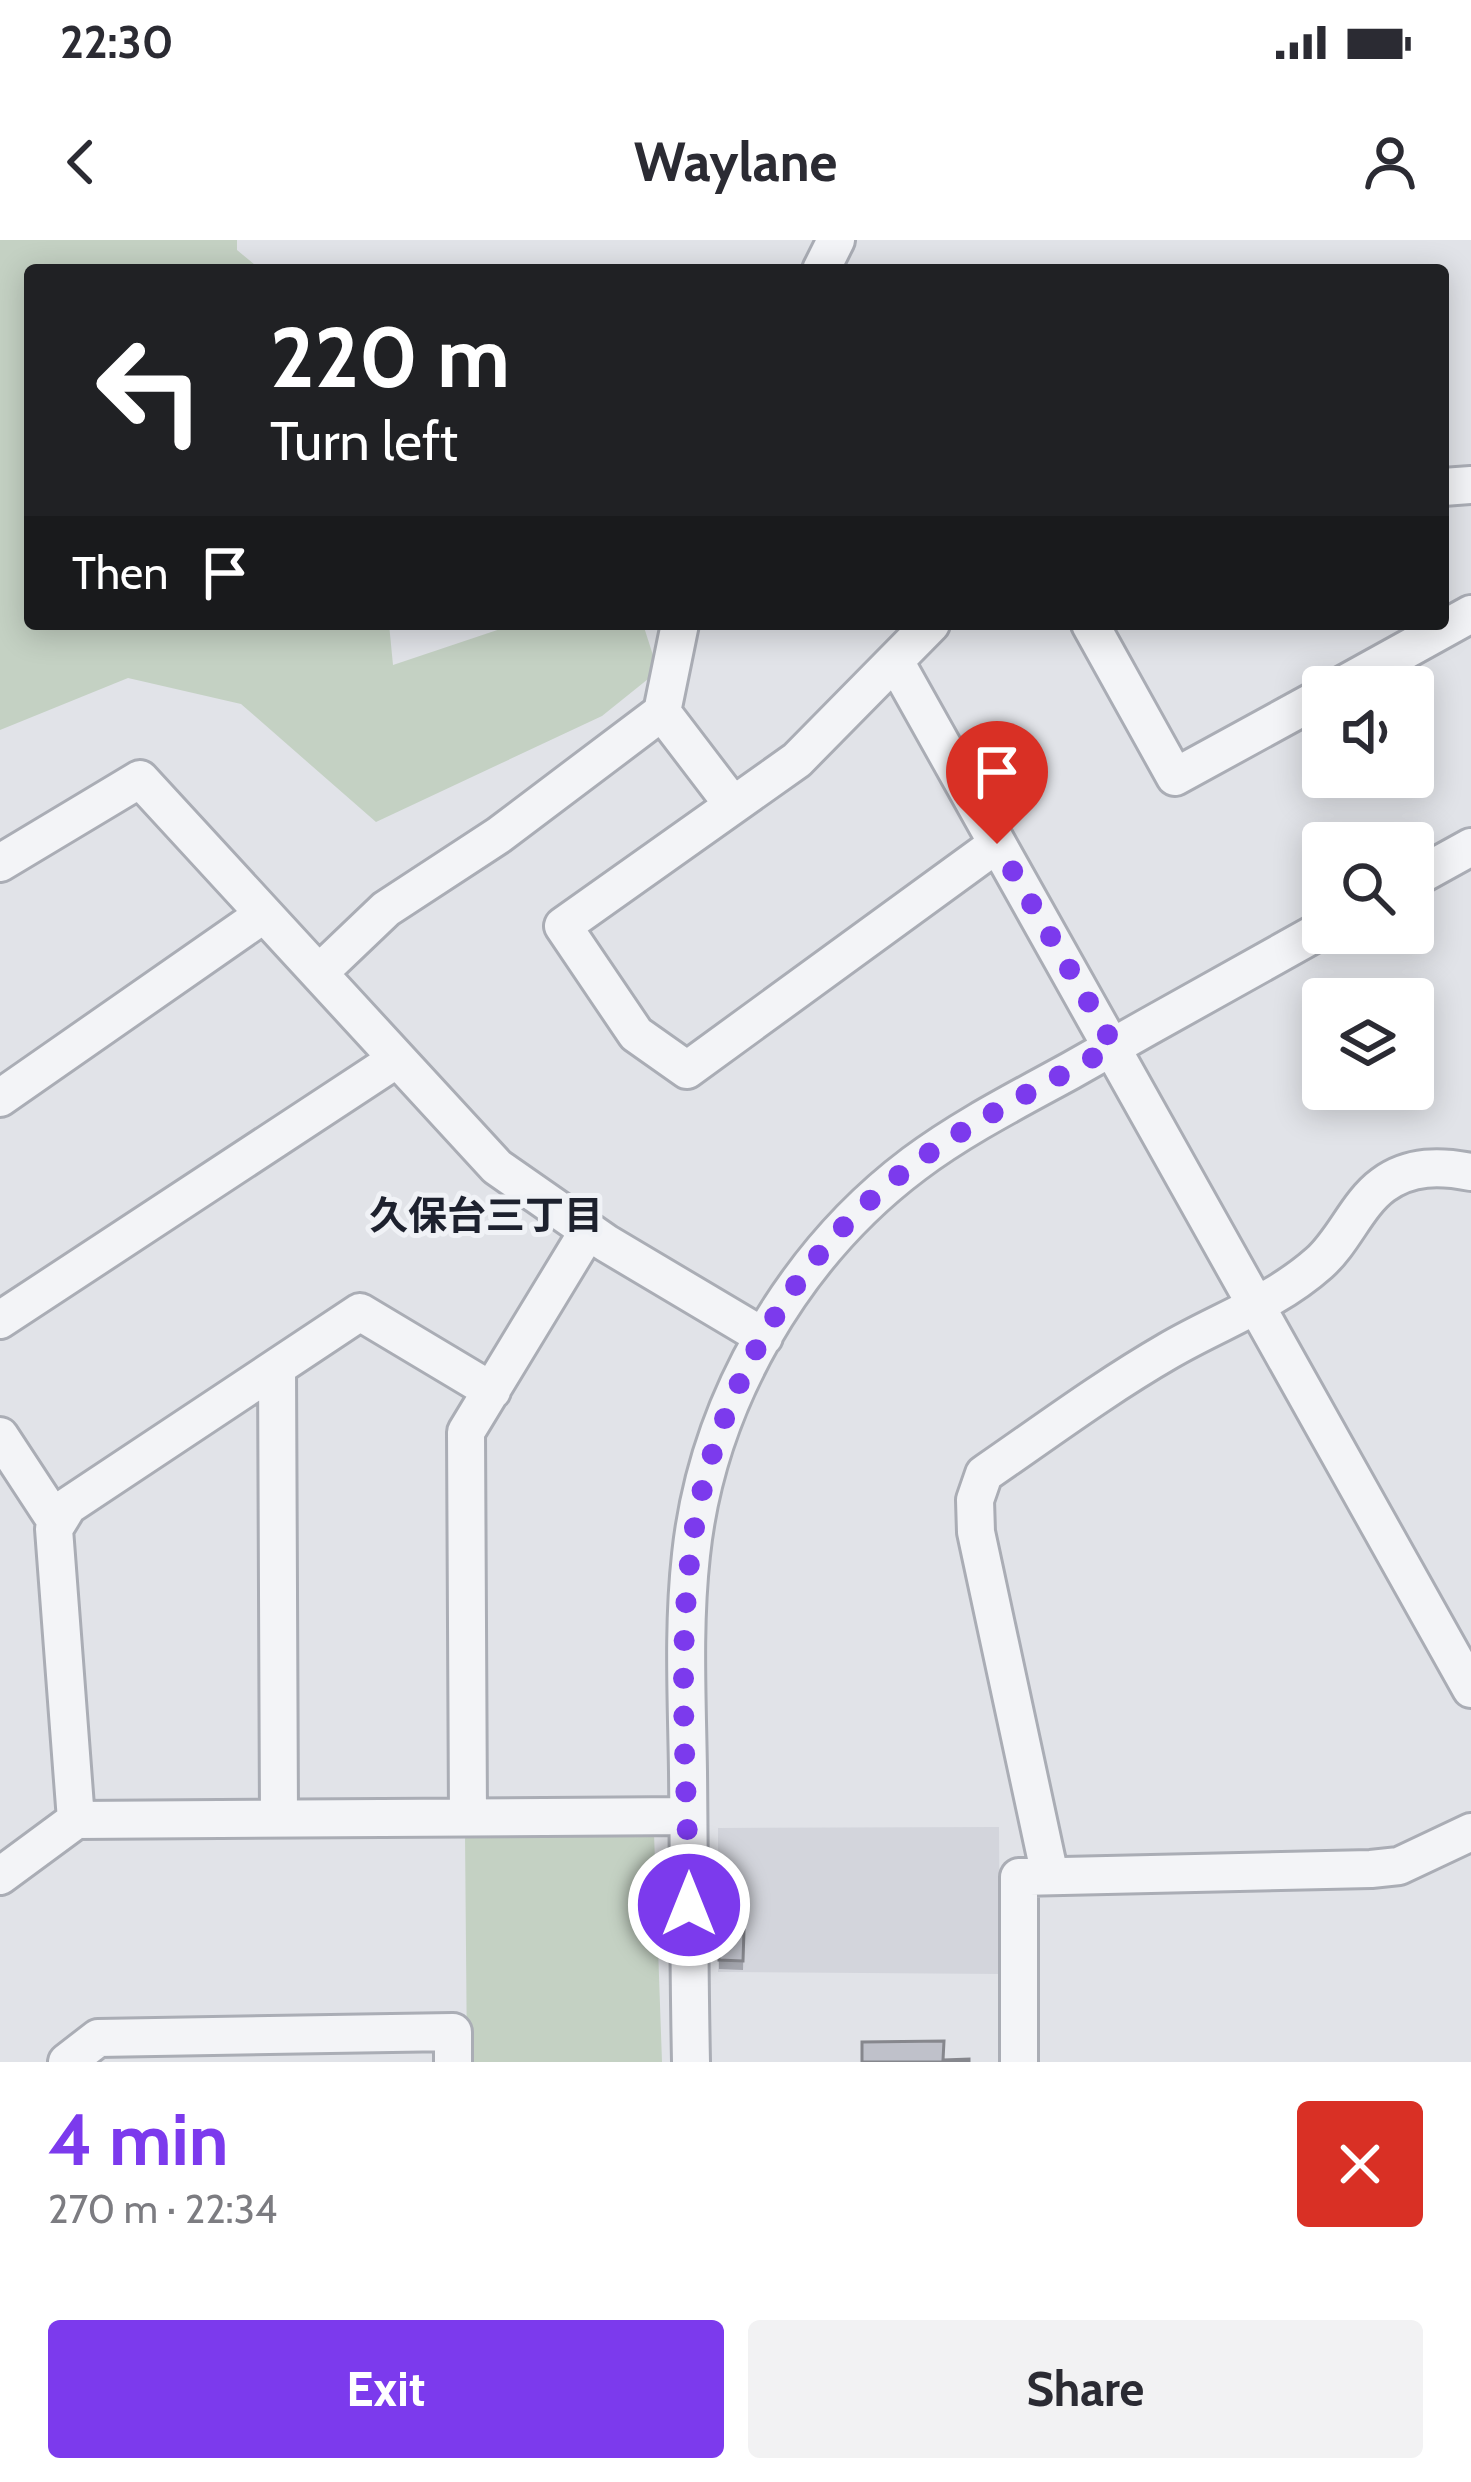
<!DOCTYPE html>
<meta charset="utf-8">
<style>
body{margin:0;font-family:Cabin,"Noto Sans JP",sans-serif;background:#f2f2f3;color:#2b2b33;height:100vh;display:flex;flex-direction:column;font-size:45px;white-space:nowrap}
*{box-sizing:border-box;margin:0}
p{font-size:39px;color:#7c7c81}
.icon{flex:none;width:66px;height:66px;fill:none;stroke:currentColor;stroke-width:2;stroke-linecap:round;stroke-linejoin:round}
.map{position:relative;height:1822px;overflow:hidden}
.details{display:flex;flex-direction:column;background:#fff;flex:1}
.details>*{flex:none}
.top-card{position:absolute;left:24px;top:24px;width:1425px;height:366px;border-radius:12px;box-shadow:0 6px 30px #0003;background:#202124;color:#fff;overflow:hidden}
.controls{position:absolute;left:1302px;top:426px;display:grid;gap:24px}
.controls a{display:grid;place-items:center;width:132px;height:132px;border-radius:12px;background:#fff;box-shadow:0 6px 30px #0003;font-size:60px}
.pin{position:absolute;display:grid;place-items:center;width:102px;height:102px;color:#fff;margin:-123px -51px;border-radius:50% 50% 50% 0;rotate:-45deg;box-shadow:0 0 12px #0007}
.pin .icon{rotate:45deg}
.me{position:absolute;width:132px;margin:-66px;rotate:0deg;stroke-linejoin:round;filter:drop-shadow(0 0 9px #0008)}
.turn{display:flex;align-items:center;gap:42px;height:252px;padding:0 48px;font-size:54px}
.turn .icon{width:156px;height:156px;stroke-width:2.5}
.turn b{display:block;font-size:84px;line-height:102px}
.then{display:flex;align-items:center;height:114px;padding:0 48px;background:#0003;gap:24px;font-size:45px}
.round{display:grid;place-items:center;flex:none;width:126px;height:126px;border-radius:12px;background:#f2f2f3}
.summary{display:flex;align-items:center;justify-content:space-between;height:204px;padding:0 48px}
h1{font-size:72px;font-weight:800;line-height:90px;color:#7c3aed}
.action{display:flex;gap:24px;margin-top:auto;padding:24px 48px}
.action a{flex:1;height:138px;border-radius:12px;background:#7c3aed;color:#fff;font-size:48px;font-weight:800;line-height:138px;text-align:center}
.action a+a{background:#f2f2f3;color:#2b2b33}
.status{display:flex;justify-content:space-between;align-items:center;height:84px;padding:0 60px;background:#fff;direction:ltr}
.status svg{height:33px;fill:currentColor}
header{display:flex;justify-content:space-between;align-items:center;height:156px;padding:0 48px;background:#fff;font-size:54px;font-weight:800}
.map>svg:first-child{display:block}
.built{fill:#d3d5dc}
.green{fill:#c4d1c3}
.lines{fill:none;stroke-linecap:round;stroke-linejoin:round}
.minor-casing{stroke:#aaadb5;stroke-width:42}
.minor{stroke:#f3f4f7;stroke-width:36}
.wall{fill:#a4a6ae}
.building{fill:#bfc1ca;stroke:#86878d;stroke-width:3}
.route{stroke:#7c3aed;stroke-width:21;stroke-dasharray:0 37.8}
.labels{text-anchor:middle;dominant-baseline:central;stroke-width:10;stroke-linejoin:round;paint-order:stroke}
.neighbourhood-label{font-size:39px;font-weight:bold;fill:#1d212e;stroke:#f0f2f6}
</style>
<div class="status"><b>22:30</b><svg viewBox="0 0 49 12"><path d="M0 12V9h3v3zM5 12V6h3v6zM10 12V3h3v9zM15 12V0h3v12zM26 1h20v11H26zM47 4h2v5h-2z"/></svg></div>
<header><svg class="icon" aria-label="back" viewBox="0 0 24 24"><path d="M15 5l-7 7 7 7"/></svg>Waylane<svg class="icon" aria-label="person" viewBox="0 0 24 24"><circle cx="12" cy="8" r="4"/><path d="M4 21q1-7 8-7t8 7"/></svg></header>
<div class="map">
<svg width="1471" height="1822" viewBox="0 0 1471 1822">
<rect width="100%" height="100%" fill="#e1e3e8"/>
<!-- built -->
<path class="built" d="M999 1587 1000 1734 718 1732V1588Z"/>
<!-- green -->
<path class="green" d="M0 0H237V10L261 30H30V384H389L393 425 515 384H643L658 431 602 476 376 582 241 464 128 438 0 490Z
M654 1593 662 1822H467L465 1594Z"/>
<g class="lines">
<!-- minor casing -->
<g class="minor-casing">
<path id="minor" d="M821 30 836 0
M1443 247 1471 245
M931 384 797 520 563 686 636 794 687 830 997 604
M1090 384 1175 537 1323 456
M895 421 1471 1449
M1339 447 1471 374
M662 472 680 384
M0 623 140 539 497 927 606 1003 764 1097
M1413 639 1471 607
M320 732 386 669 499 595 662 472 733 565
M0 858 264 674
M0 1080 397 819
M277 1127 279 1578
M0 1196 57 1283
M468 1577 466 1192 588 991
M76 1580 54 1289 68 1266 360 1072 492 1151
M0 1636 76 1580 688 1576
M1050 1636 976 1292 975 1260 984 1234C1045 1192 1104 1148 1168 1111 1219 1081 1274 1063 1319 1023 1344 1001 1357 964 1383 945 1410 925 1441 926 1471 932
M67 1822 98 1798 453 1792V1822
M691 1822C689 1725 689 1629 688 1532 687 1460 683 1387 691 1315 707 1163 793 1015 914 924 962 888 1017 860 1070 831 1154 783 1239 736 1323 689
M1019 1822V1637L1371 1629 1399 1626 1471 1592"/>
</g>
<!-- minor -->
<use href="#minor" class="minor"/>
</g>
<!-- wall -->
<path class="wall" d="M719 1690H744L743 1730 719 1729Z"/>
<!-- building -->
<path class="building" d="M719 1690H744L743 1721 719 1720Z
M944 1801 943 1820 969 1819V1822H862V1802Z"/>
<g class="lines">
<!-- route -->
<path class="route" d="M689 1665C688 1550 676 1425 691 1311 710 1161 794 1010 918 921 979 877 1048 843 1114 806L997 604"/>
</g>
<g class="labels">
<!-- neighbourhood labels -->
<g class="neighbourhood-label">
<text x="486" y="975">久保台三丁目</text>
</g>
</g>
</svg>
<div class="controls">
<a><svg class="icon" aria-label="sound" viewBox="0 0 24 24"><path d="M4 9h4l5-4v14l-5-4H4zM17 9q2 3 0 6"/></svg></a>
<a><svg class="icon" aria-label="search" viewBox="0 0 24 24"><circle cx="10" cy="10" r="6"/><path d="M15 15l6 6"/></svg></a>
<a><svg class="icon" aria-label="layers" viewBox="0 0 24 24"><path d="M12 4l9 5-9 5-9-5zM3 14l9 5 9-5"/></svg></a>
</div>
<div class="pin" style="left:997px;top:604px;background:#d93025"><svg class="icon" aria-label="arrive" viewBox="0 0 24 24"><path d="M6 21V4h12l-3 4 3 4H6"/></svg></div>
<svg class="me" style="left:689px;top:1665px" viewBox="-20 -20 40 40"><circle r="17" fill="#7c3aed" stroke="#fff" stroke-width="3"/><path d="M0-11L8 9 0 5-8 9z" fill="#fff"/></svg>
<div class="top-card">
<div class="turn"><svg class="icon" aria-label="left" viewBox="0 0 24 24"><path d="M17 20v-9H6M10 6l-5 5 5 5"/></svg><div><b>220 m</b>Turn left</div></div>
<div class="then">Then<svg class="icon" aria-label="arrive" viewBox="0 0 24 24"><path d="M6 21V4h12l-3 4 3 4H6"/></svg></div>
</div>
</div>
<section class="details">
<div class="summary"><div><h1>4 min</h1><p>270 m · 22:34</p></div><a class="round" style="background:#d93025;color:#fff"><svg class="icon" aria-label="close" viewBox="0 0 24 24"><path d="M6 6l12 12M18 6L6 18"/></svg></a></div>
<div class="action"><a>Exit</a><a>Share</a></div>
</section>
